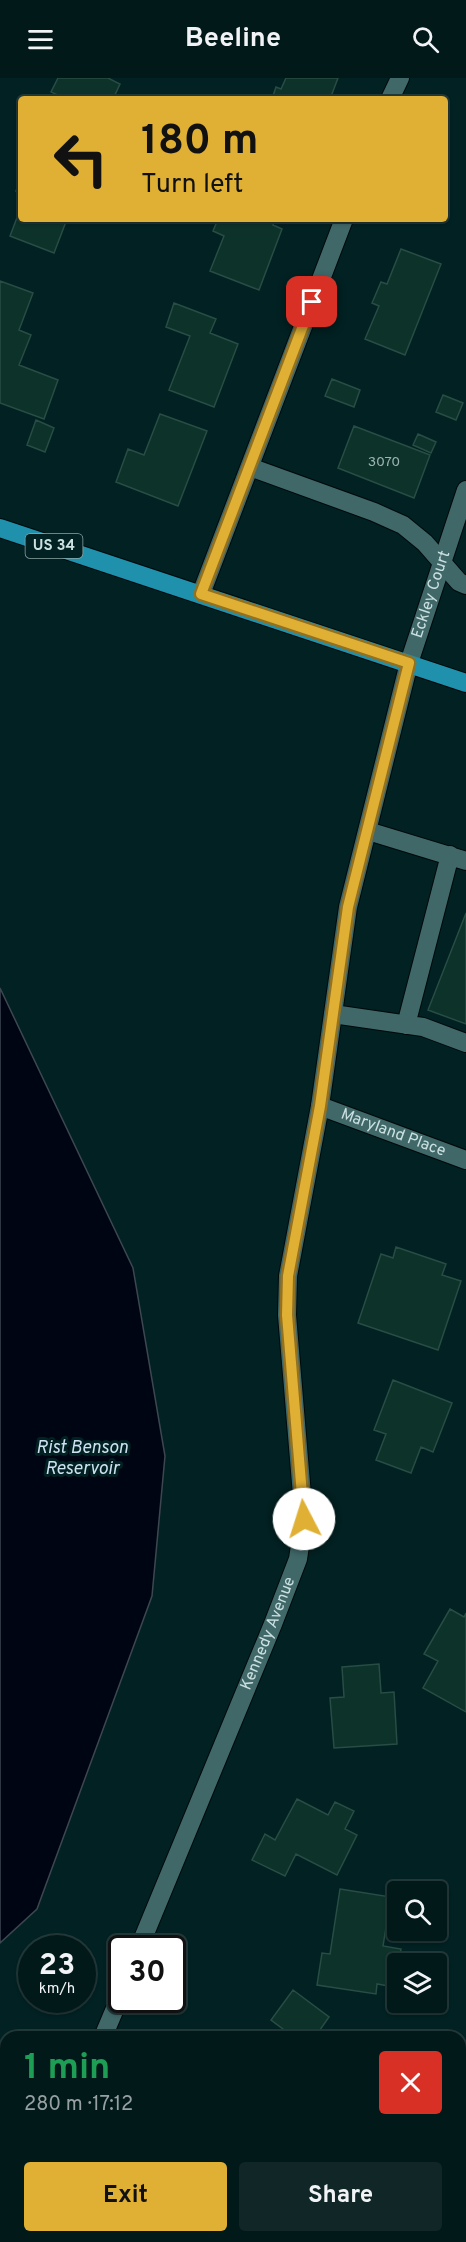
<!DOCTYPE html>
<meta charset="utf-8">
<style>
body{margin:0;font-family:Overpass,sans-serif;background:#102627;color:#f1f3f6;height:100vh;display:flex;flex-direction:column;font-size:22px;white-space:nowrap}
*{box-sizing:border-box;margin:0}
p{font-size:20px;color:#96a0a2}
.icon{flex:none;width:33px;height:33px;fill:none;stroke:currentColor;stroke-width:2;stroke-linecap:round;stroke-linejoin:round}
.map{position:relative;flex:1;overflow:hidden}
.details{position:absolute;left:0px;top:1953px;width:466px;height:212px;display:flex;flex-direction:column;background:#02191a;border-radius:18px 18px 0 0;box-shadow:0 2px 4px #0004,0 0 0 2px #233839}
.details>*{flex:none}
.hud{position:absolute;left:18px;top:18px;width:430px;height:126px;border-radius:6px;box-shadow:0 2px 4px #0004,0 0 0 2px #233839;background:#e0b034;color:#111;overflow:hidden}
.fabs{position:absolute;left:387px;top:1803px;display:grid;gap:12px}
.fabs a{display:grid;place-items:center;width:60px;height:60px;border-radius:6px;background:#02191a;box-shadow:0 2px 4px #0004,0 0 0 2px #233839;font-size:30px}
.speed{position:absolute;left:18px;top:1857px;display:flex;gap:12px;font-size:30px;font-weight:700;text-align:center}
.speed>*{display:grid;place-content:center;width:78px;height:78px;border-radius:50%;background:#02191a;box-shadow:0 2px 4px #0004,0 0 0 2px #233839;line-height:1}
.speed small{font-size:15px;font-weight:400}
.speed .limit{border:3px solid #111;border-radius:9px;background:#fff;color:#111}
.pin{position:absolute;display:grid;place-items:center;width:51px;height:51px;color:#fff;margin:-26px;border-radius:12px;box-shadow:0 3px 9px #0006}
.me{position:absolute;width:66px;margin:-33px;rotate:355deg;stroke-linejoin:round;filter:drop-shadow(0 0 4px #0008)}
.turn{display:flex;align-items:center;gap:21px;height:126px;padding:0 24px;font-size:27px}
.turn .icon{width:78px;height:78px;stroke-width:2.5}
.turn b{display:block;font-size:42px;line-height:51px}
.round{display:grid;place-items:center;flex:none;width:63px;height:63px;border-radius:6px;background:#102627}
.summary{display:flex;align-items:center;justify-content:space-between;height:102px;padding:0 24px}
h1{font-size:36px;font-weight:700;line-height:45px;color:#1e9e55}
.primary-button{display:flex;gap:12px;margin-top:auto;padding:12px 24px}
.primary-button a{flex:1;height:69px;border-radius:6px;background:#e0b034;color:#111;font-size:24px;font-weight:700;line-height:69px;text-align:center}
.primary-button a+a{background:#102627;color:#f1f3f6}
header{display:flex;justify-content:space-between;align-items:center;height:78px;padding:0 24px;background:#02191a;font-size:27px;font-weight:700}
.map>svg:first-child{display:block}
.water{fill:#000514;stroke:#3d4751;stroke-width:1.5}
.building{fill:#0c322a;stroke:#284d44;stroke-width:1.5}
.lines{fill:none;stroke-linecap:round;stroke-linejoin:round}
.service-casing{stroke:#00090a;stroke-width:20}
.minor-casing{stroke:#00090a;stroke-width:20}
.trunk-casing{stroke:#00090a;stroke-width:20}
.service{stroke:#406869;stroke-width:18}
.minor{stroke:#406869;stroke-width:18}
.trunk{stroke:#1f91ac;stroke-width:18}
.route-casing{stroke:#927222;stroke-width:15}
.route{stroke:#e0b034;stroke-width:10}
.labels{text-anchor:middle;dominant-baseline:central;stroke-width:6;stroke-linejoin:round;paint-order:stroke}
.number-label{font-size:14px;fill:#9bb4b2}
.shield{fill:#022122;stroke:#8fa7a7;stroke-width:1.5}
.shield-label{font-size:15px;font-weight:bold;fill:#cbe0e0}
.street-label{font-size:16px;fill:#cbe0e0;stroke:#022122}
.water-label{font-size:18px;font-style:italic;fill:#cfe2f2;stroke:#022122}
</style>
<header><svg class="icon" aria-label="menu" viewBox="0 0 24 24"><path d="M4 6h16M4 12h16M4 18h16"/></svg>Beeline<svg class="icon" aria-label="search" viewBox="0 0 24 24"><circle cx="10" cy="10" r="6"/><path d="M15 15l6 6"/></svg></header>
<div class="map">
<svg width="466" height="2164" viewBox="0 0 466 2164">
<rect width="100%" height="100%" fill="#022122"/>
<!-- water -->
<path class="water" d="M0 910 133 1190 165 1378 152 1518 37 1831 0 1865Z"/>
<!-- building -->
<path class="building" d="M58 0H108L120 6 113 21H66L51 14Z
M286 0H338L330 21H272L276 9 281 11Z
M21 100V115L16 113Z
M21 129V141H67L54 175 10 158Z
M218 141H275L273 147 282 151 259 212 210 193 224 158 213 153Z
M401 171 441 186 405 277 365 261 379 228 372 225 381 204 387 206Z
M0 203 33 215 19 252 31 257 19 287 58 302 44 341 0 325Z
M174 225 216 241 210 255 238 266 214 329 169 312 190 258 166 249Z
M332 301 360 312 354 329 325 318Z
M443 317 463 325 456 342 436 334Z
M160 336 207 353 178 428 116 404 128 371 144 377Z
M36 342 54 350 45 374 27 367Z
M354 348 430 377 414 420 338 390Z
M418 356 436 364 431 375 413 367Z
M466 835V946L428 932Z
M396 1169 446 1186 442 1197 461 1203 438 1272 358 1245 381 1176 393 1180Z
M393 1302 452 1325 433 1374 421 1369 411 1395 376 1382 386 1356 374 1352Z
M450 1531 464 1539 466 1535V1634L423 1610 438 1583 424 1576Z
M379 1586 381 1615 394 1614 397 1666 334 1670 330 1620 344 1619 342 1589Z
M297 1721 328 1737 335 1724 354 1733 345 1751 357 1757 337 1797 296 1776 285 1798 252 1782 265 1756 275 1762Z
M340 1811 391 1819 383 1868 401 1871 394 1909 377 1906 376 1916 317 1907 322 1875 330 1876Z
M293 1912 329 1939 315 1959H289L291 1957 271 1942Z
M139 2158H201L199 2164H137Z"/>
<g class="lines">
<!-- service casing -->
<g class="service-casing">
<path id="service" d="M250 389 374 434 403 447 425 465 459 504 466 507
M368 753 466 783
M333 936 423 949 466 965
M406 947 450 777"/>
</g>
<!-- minor casing -->
<g class="minor-casing">
<g id="minor">
<path d="M390 21 400 0"/>
<path d="M201 516 344 141"/>
<path id="s1" d="M320 1028 466 1082"/>
<path id="s2" d="M139 1870 273 1546 298 1481 304 1441 287 1237 288 1198 320 1028 348 829 409 585 466 412"/>
<path d="M103 1959 122 1914"/>
<path d="M3 2164 7 2158"/>
</g>
</g>
<!-- trunk casing -->
<g class="trunk-casing">
<path id="trunk" d="M0 450 466 605"/>
</g>
<!-- service -->
<use href="#service" class="service"/>
<!-- minor -->
<use href="#minor" class="minor"/>
<!-- trunk -->
<use href="#trunk" class="trunk"/>
</g>
<g class="lines">
<!-- route casing -->
<g class="route-casing">
<path id="route" d="M304 1441 287 1237 288 1198 320 1028 348 829 409 585 201 516 312 224"/>
</g>
<!-- route -->
<use href="#route" class="route"/>
</g>
<g class="labels">
<!-- number labels -->
<g class="number-label">
<text x="384" y="384">3070</text>
</g>
<!-- shield labels -->
<rect class="shield" x="25.5" y="456" width="57" height="24" rx="4.5"/>
<g class="shield-label">
<text x="54" y="468">US 34</text>
</g>
<!-- street labels -->
<g class="street-label">
<text stroke="none"><textPath href="#s2" startOffset="1402">Eckley Court</textPath></text>
<text stroke="none"><textPath href="#s1" startOffset="78">Maryland Place</textPath></text>
<text stroke="none"><textPath href="#s2" startOffset="340">Kennedy Avenue</textPath></text>
</g>
<!-- water labels -->
<g class="water-label">
<text x="82" y="1370">Rist Benson<tspan x="82" dy="21">Reservoir</tspan></text>
</g>
</g>
</svg>
<div class="fabs">
<a><svg class="icon" aria-label="search" viewBox="0 0 24 24"><circle cx="10" cy="10" r="6"/><path d="M15 15l6 6"/></svg></a>
<a><svg class="icon" aria-label="layers" viewBox="0 0 24 24"><path d="M12 4l9 5-9 5-9-5zM3 14l9 5 9-5"/></svg></a>
</div>
<div class="speed"><div>23<small>km/h</small></div><div class="limit">30</div></div>
<div class="pin" style="left:312px;top:224px;background:#d93025"><svg class="icon" aria-label="arrive" viewBox="0 0 24 24"><path d="M6 21V4h12l-3 4 3 4H6"/></svg></div>
<svg class="me" style="left:304px;top:1441px" viewBox="-20 -20 40 40"><circle r="19" fill="#fff"/><path d="M0-13L10 11 0 6-10 11z" fill="#e0b034"/></svg>
<div class="hud">
<div class="turn"><svg class="icon" aria-label="left" viewBox="0 0 24 24"><path d="M17 20v-9H6M10 6l-5 5 5 5"/></svg><div><b>180 m</b>Turn left</div></div>
</div>
<section class="details">
<div class="summary"><div><h1>1 min</h1><p>280 m · 17:12</p></div><a class="round" style="background:#d93025;color:#fff"><svg class="icon" aria-label="close" viewBox="0 0 24 24"><path d="M6 6l12 12M18 6L6 18"/></svg></a></div>
<div class="primary-button"><a>Exit</a><a>Share</a></div>
</section>
</div>
